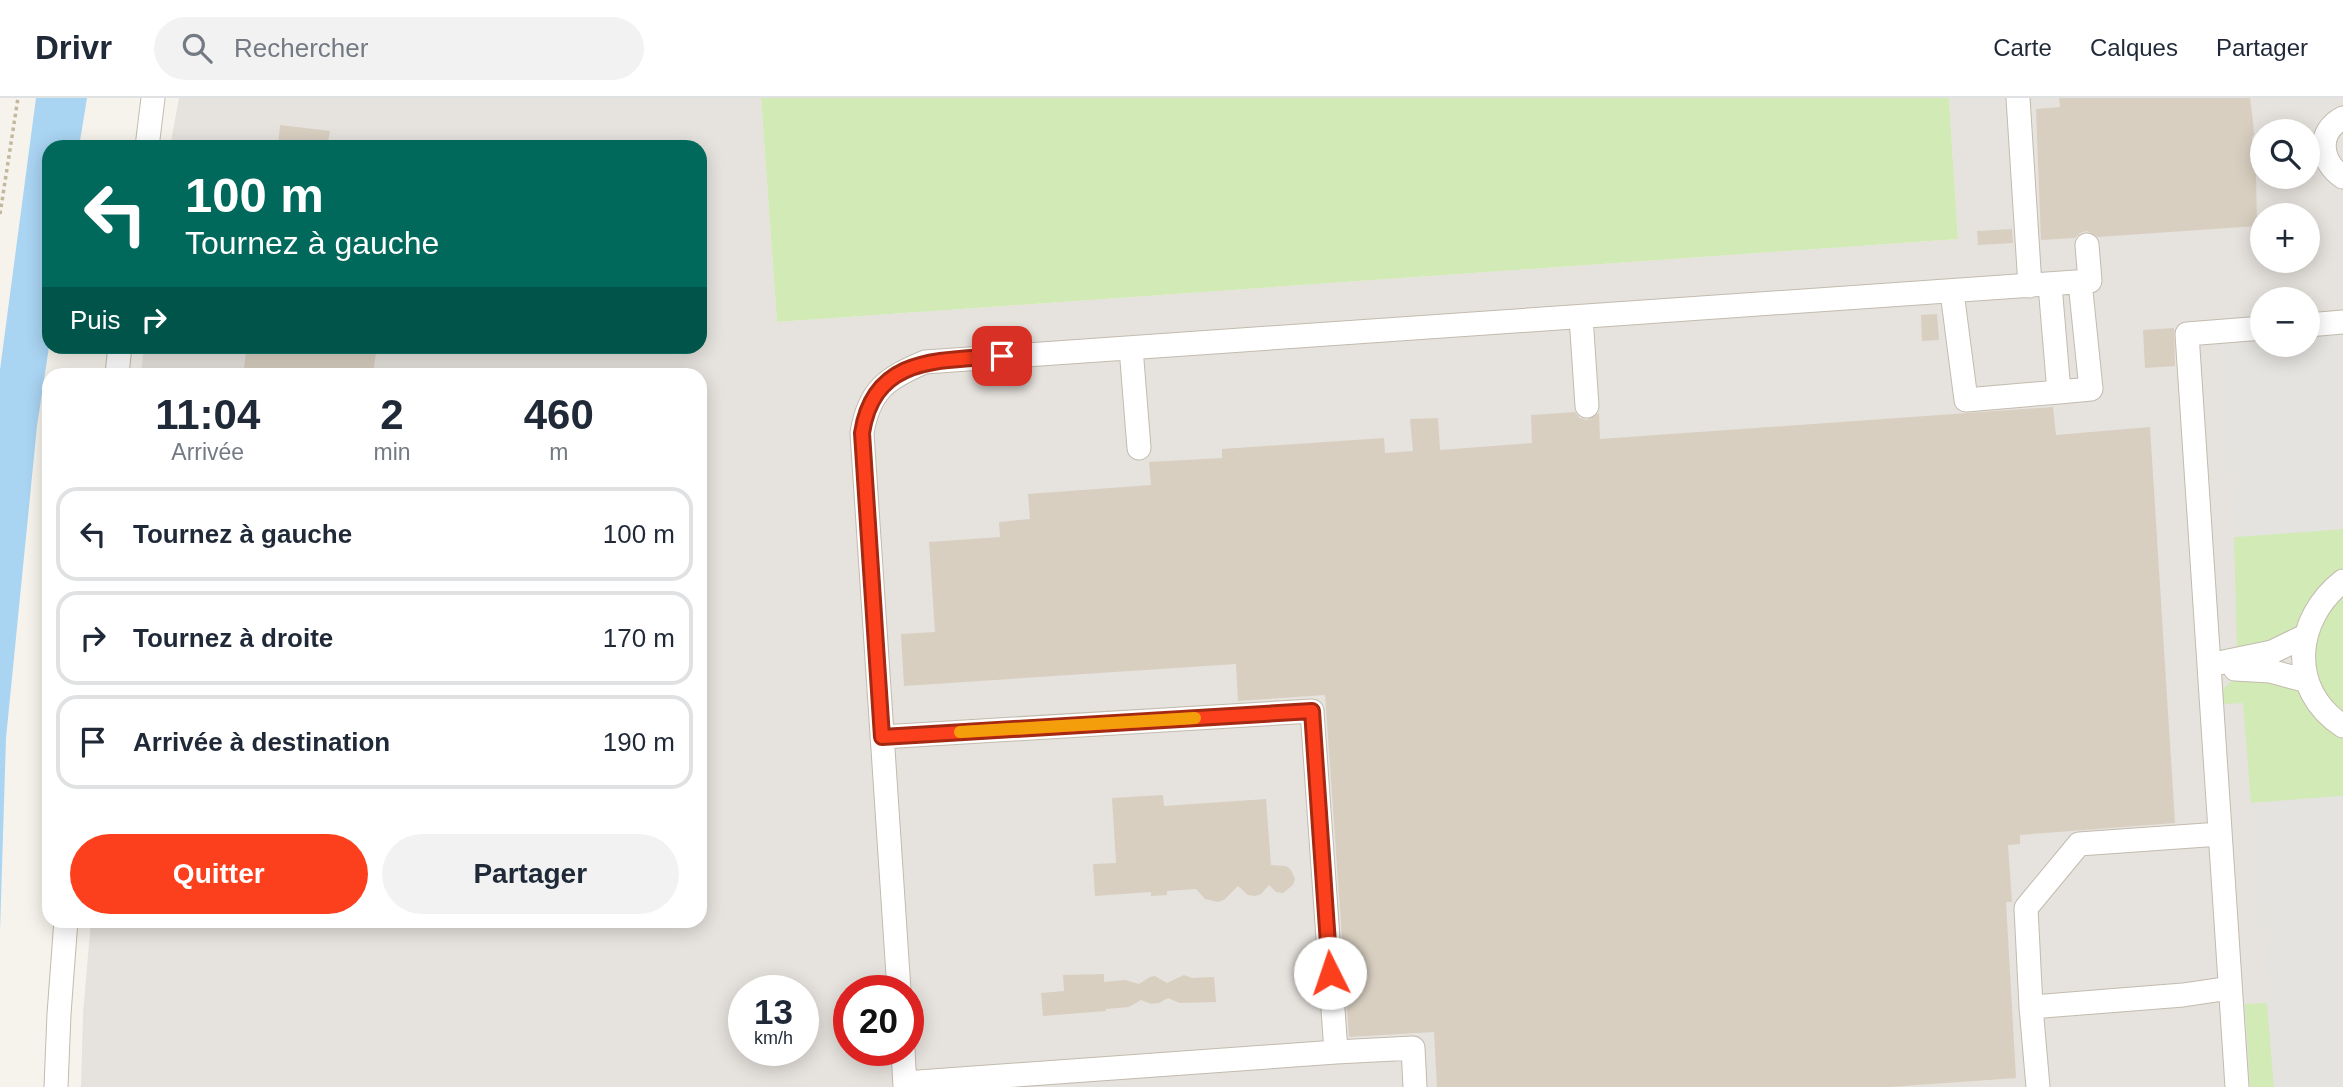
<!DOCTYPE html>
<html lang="fr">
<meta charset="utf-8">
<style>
body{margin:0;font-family:Helvetica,sans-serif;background:#f2f2f3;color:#1f2937;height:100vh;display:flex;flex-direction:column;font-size:26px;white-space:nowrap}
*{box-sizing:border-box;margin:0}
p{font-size:23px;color:#747a83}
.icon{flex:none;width:38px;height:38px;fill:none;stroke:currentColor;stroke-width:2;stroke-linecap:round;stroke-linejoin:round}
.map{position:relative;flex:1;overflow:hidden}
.details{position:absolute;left:42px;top:270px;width:665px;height:560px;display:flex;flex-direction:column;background:#fff;border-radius:21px;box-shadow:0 4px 18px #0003}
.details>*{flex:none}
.hud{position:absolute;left:42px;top:42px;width:665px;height:214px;border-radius:21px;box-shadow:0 4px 18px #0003;background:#00695c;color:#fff;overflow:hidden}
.controls{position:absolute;left:2250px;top:21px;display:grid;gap:14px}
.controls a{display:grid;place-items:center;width:70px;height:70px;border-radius:50%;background:#fff;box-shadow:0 4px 18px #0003;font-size:35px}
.speed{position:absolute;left:728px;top:877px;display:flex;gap:14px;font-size:35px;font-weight:700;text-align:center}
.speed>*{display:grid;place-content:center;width:91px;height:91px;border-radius:50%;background:#fff;box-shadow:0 4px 18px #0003;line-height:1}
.speed small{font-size:18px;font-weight:400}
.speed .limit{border:10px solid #d22;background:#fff;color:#111}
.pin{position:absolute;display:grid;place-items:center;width:60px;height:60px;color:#fff;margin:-30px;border-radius:14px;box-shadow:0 4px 10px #0006}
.me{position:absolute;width:77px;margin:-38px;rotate:356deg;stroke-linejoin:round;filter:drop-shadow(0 0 5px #0008)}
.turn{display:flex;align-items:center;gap:24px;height:147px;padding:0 28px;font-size:32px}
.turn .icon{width:91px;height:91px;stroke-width:2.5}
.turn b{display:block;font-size:49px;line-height:60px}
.then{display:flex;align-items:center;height:66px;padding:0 28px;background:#0003;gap:14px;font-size:26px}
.eta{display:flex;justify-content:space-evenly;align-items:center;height:119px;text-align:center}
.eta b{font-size:42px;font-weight:700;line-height:49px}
.primary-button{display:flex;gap:14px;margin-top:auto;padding:14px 28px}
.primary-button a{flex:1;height:80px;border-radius:42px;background:#fc3f1d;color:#fff;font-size:28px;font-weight:700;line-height:80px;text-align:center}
.primary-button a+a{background:#f2f2f3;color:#1f2937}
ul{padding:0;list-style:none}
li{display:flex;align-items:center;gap:21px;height:94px;margin:0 14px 10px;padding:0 14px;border:4px solid #e0e1e3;border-radius:21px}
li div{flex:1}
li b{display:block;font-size:26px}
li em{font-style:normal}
header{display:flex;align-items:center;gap:42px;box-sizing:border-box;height:98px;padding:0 35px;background:#fff;border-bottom:2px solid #e0e1e3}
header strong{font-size:33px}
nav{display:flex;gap:38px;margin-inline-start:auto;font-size:24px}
.search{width:490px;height:63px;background:#f2f2f3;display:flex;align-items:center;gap:18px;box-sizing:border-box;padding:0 24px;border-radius:38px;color:#747a83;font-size:26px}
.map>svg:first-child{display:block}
.industrial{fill:#e6e2dd;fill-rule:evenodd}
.green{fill:#d2eab5}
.parking{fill:#e5e3e0}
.water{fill:#a9d4f2}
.building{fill:#d8cfc1}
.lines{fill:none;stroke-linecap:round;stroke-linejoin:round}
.minor-casing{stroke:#c2bbae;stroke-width:25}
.path{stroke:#c4b79f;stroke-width:3.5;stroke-dasharray:3.5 3.5;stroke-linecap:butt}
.minor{stroke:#fff;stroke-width:23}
.route-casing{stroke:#a42913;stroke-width:18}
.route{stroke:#fc3f1d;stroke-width:12}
.slow{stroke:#f59e0b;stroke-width:12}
</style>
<header>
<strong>Drivr</strong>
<div class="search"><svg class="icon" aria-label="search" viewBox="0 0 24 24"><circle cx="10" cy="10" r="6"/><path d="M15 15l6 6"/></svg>Rechercher</div>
<nav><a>Carte</a><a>Calques</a><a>Partager</a></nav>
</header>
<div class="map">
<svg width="2343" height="989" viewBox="0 0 2343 989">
<rect width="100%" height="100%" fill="#f6f3ec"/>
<!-- industrial -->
<path class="industrial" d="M179 0H761L777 224 1958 141 1949 0H2343V989H81L83 915 91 823 700 822V276H141L144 249 700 248V49H170ZM2263 33H2308V79H2263ZM2263 117H2308V163H2263ZM2263 201H2308V247H2263ZM744 892H803V952H744ZM849 892H908V952H849Z"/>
<!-- green -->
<path class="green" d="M761 0H1949L1958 141 777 224Z
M2343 431V474L2325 485 2311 501 2296 534 2283 542 2237 553 2234 439Z
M2343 495V617C2318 593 2303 554 2321 521 2326 512 2336 503 2343 495Z
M2246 578 2293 588 2336 636 2343 640V698L2251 705 2243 605 2220 606C2222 589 2229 581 2246 578Z
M2267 905 2274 989H2250L2245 906Z"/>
<!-- parking -->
<path class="parking" d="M2343 221V431L2234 439 2219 230 2263 226V247H2308V223Z
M2343 698V989H2274L2251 705Z"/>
<!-- water -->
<path class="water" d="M36 0H87L79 49H49V249L37 328 6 640 0 833V272Z"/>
<!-- building -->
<path class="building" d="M2059 0H2250L2253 23 2254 37 2252 39 2254 74 2256 76 2257 128 2098 139 2087 133 2080 135 2075 140 2041 142 2036 11 2060 9Z
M280 27 330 33 327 49H278Z
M2012 131 2013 145 1978 147 1977 133Z
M1937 216 1939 242 1922 243 1921 217Z
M2174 230 2175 268 2145 270 2143 232Z
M247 248H377L373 276H243Z
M2053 309 2056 337 2150 329 2175 725 2020 737V746L2008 747 2012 804H2006L2016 980 1889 989H1437L1434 934 1349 939 1325 597 1238 603 1236 566 904 588 901 536 935 534 929 444 1000 439 999 424 1030 421 1028 396 1151 387 1149 364 1222 360V351L1384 340 1385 355 1413 353 1410 321 1438 320 1440 352 1532 345 1531 317 1575 314 1580 320 1587 322 1599 315 1600 341Z
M1163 697 1164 708 1266 701 1271 767 1286 768 1291 772 1295 781 1293 787 1283 795 1276 794 1269 787 1261 796 1255 798 1248 797 1238 788 1224 802 1218 804 1205 801 1196 791 1167 793V797L1151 798V794L1095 798 1093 766 1116 765 1112 700Z
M1104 876V884L1125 882 1139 886 1150 879 1155 878 1167 885 1184 877 1192 880 1214 879 1216 904 1180 905 1168 900 1159 905 1151 906 1141 902 1129 909 1106 911V913L1043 918 1041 895 1064 893 1063 877Z"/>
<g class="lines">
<!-- minor casing -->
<g class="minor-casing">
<path id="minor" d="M2018 0 2030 188
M2343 20C2316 34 2320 64 2343 79
M147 49 153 0
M1952 194 1966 302 2059 294 2050 187
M1581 219 1587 308
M2308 227 2343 224
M1131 250 1139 350
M117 276 120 248
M2059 294 2091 291 2080 184
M2343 483C2294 521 2287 592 2343 628
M2209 567 2272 554 2305 538
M2235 571 2270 573 2307 583
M882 639 1312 613 1336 954 905 985
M899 892 862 335C869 292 887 280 925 264L2090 183 2087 147
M2031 909 2026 810 2079 746 2220 736
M903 952 905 989
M1336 954 1413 950 1415 989
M56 989 59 916 66 822
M2038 989 2031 909 2183 897 2230 890
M2237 989 2187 236 2263 230"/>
</g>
<!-- path -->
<path class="path" d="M0 116 18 0"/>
<!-- minor -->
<use href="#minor" class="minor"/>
</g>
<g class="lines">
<!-- route casing -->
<g class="route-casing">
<path id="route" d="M1002 258C940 263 874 257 862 335L882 639 1312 613 1330 875"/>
</g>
<!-- route -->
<use href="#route" class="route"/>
<!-- slow -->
<path class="slow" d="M960 634 1195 620"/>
</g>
</svg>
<div class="controls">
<a><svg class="icon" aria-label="search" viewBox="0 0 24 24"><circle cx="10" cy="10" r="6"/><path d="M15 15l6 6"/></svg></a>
<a>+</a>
<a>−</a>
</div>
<div class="speed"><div>13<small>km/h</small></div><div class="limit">20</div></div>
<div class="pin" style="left:1002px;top:258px;background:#d93025"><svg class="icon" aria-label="arrive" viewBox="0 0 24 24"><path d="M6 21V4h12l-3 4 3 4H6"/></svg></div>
<svg class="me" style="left:1330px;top:875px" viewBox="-20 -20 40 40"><circle r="19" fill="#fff"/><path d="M0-13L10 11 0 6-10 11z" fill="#fc3f1d"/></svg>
<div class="hud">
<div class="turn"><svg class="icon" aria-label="left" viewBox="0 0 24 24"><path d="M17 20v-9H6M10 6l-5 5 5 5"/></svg><div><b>100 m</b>Tournez à gauche</div></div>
<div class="then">Puis<svg class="icon" aria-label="right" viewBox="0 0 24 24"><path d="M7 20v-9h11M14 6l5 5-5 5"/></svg></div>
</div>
<section class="details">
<div class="eta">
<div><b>11:04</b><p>Arrivée</p></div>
<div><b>2</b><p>min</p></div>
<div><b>460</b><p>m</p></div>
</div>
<ul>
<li><svg class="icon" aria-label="left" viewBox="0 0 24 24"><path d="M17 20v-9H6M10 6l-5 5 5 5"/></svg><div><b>Tournez à gauche</b></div><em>100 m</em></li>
<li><svg class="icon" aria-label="right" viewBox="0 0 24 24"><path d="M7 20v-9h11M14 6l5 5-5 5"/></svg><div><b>Tournez à droite</b></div><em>170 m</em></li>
<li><svg class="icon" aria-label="arrive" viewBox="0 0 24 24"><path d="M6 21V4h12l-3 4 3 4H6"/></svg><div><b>Arrivée à destination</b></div><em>190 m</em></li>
</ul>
<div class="primary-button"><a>Quitter</a><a>Partager</a></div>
</section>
</div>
